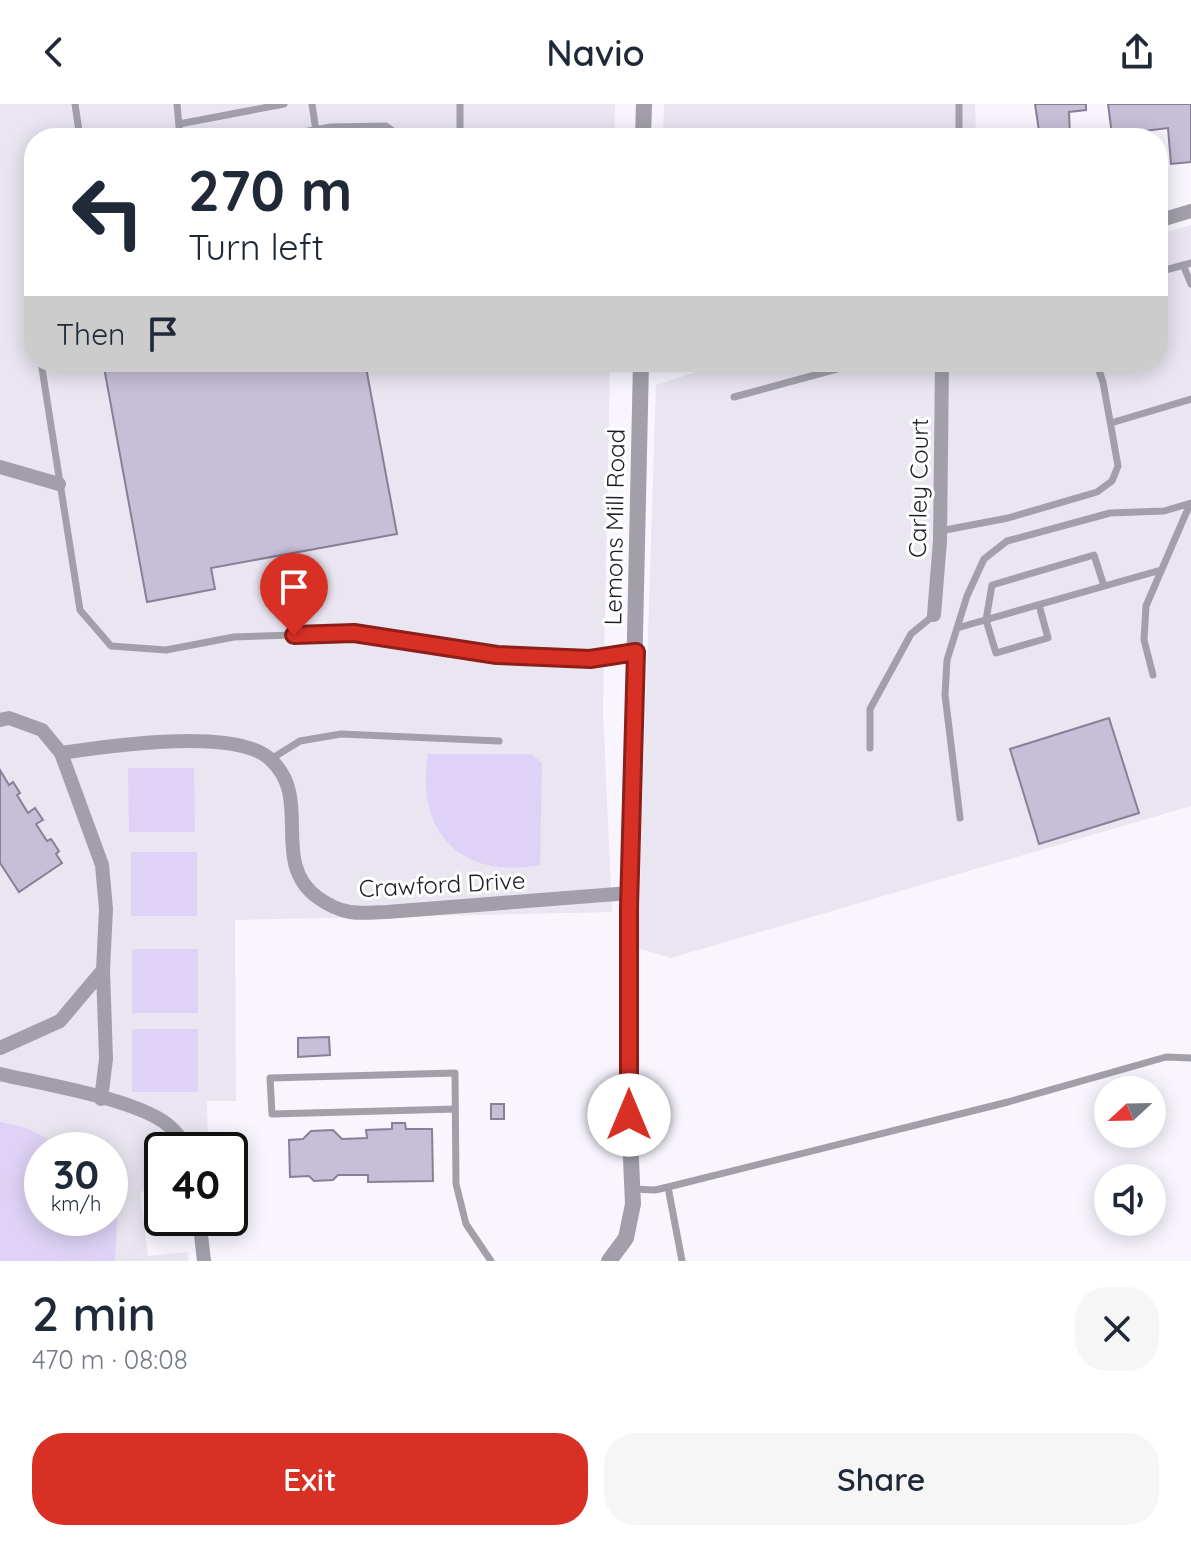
<!DOCTYPE html>
<meta charset="utf-8">
<style>
body{margin:0;font-family:Quicksand,sans-serif;background:#f6f6f7;color:#1f2937;height:100vh;display:flex;flex-direction:column;font-size:30px;white-space:nowrap}
*{box-sizing:border-box;margin:0}
p{font-size:26px;color:#747a83}
.icon{flex:none;width:44px;height:44px;fill:none;stroke:currentColor;stroke-width:2;stroke-linecap:round;stroke-linejoin:round}
.map{position:relative;height:1157px;overflow:hidden}
.panel{display:flex;flex-direction:column;background:#fff;flex:1}
.panel>*{flex:none}
.banner{position:absolute;left:24px;top:24px;width:1144px;height:244px;border-radius:32px;box-shadow:0 4px 20px #0003;background:#fff;color:#1f2937;overflow:hidden}
.needle{width:52px;rotate:248deg}
.controls{position:absolute;left:1094px;top:972px;display:grid;gap:16px}
.controls a{display:grid;place-items:center;width:72px;height:72px;border-radius:50%;background:#fff;box-shadow:0 4px 20px #0003;font-size:40px}
.speed{position:absolute;left:24px;top:1028px;display:flex;gap:16px;font-size:40px;font-weight:700;text-align:center}
.speed>*{display:grid;place-content:center;width:104px;height:104px;border-radius:50%;background:#fff;box-shadow:0 4px 20px #0003;line-height:1}
.speed small{font-size:20px;font-weight:400}
.speed .limit{border:4px solid #111;border-radius:12px;background:#fff;color:#111}
.pin{position:absolute;display:grid;place-items:center;width:68px;height:68px;color:#fff;margin:-82px -34px;border-radius:50% 50% 50% 0;rotate:-45deg;box-shadow:0 0 8px #0007}
.pin .icon{rotate:45deg}
.me{position:absolute;width:88px;margin:-44px;rotate:0deg;stroke-linejoin:round;filter:drop-shadow(0 0 6px #0008)}
.turn{display:flex;align-items:center;gap:28px;height:168px;padding:0 32px;font-size:36px}
.turn .icon{width:104px;height:104px;stroke-width:2.5}
.turn b{display:block;font-size:56px;line-height:68px}
.then{display:flex;align-items:center;height:76px;padding:0 32px;background:#0003;gap:16px;font-size:30px}
.round{display:grid;place-items:center;flex:none;width:84px;height:84px;border-radius:32px;background:#f6f6f7}
.head{display:flex;align-items:center;justify-content:space-between;height:136px;padding:0 32px}
h1{font-size:48px;font-weight:600;line-height:60px}
.cta{display:flex;gap:16px;margin-top:auto;padding:16px 32px}
.cta a{flex:1;height:92px;border-radius:32px;background:#d93025;color:#fff;font-size:32px;font-weight:600;line-height:92px;text-align:center}
.cta a+a{background:#f6f6f7;color:#1f2937}
header{display:flex;justify-content:space-between;align-items:center;height:104px;padding:0 32px;background:#fff;font-size:36px;font-weight:600}
.map>svg:first-child{display:block}
.built{fill:#e9e5f1;fill-rule:evenodd}
.green{fill:#ded3f6}
.building{fill:#c7bfd8;stroke:#878097;stroke-width:2}
.lines{fill:none;stroke-linecap:round;stroke-linejoin:round}
.service{stroke:#a29faa;stroke-width:7}
.minor{stroke:#a29faa;stroke-width:14}
.tertiary{stroke:#a29faa;stroke-width:16}
.route-casing{stroke:#8d1f18;stroke-width:20}
.route{stroke:#d93025;stroke-width:14}
.labels{text-anchor:middle;dominant-baseline:central;stroke-width:6;stroke-linejoin:round;paint-order:stroke}
.street-label{font-size:24px;fill:#1e1b24;stroke:#fff}
</style>
<header><svg class="icon" aria-label="back" viewBox="0 0 24 24"><path d="M15 5l-7 7 7 7"/></svg>Navio<svg class="icon" aria-label="share" viewBox="0 0 24 24"><path d="M12 15V3M7 8l5-5 5 5M5 13v7h14v-7"/></svg></header>
<div class="map">
<svg width="1191" height="1157" viewBox="0 0 1191 1157">
<rect width="100%" height="100%" fill="#f8f5ff"/>
<!-- built -->
<path class="built" d="M0 0H615L614 34H34V258H610L603 606 612 808 235 816 236 997H207L208 1046H162V1083L140 1088 148 1152 187 1148 189 1157H0ZM42 1046H110V1114H42Z
M664 0H975L976 34H663Z
M1191 121V702L671 854 638 844 656 281 727 258H1158V131Z"/>
<!-- green -->
<path class="green" d="M428 650H531L542 659 540 761C461 776 415 728 428 650Z
M128 664H194L195 728H129Z
M131 748H197V812H131Z
M132 845H198V909H132Z
M132 925H198V988H132Z
M0 1018 26 1024 72 1046H42V1114H110V1098L117 1117 115 1157H0Z"/>
<!-- building -->
<path class="building" d="M1035 0H1086V6L1069 8 1070 34H1040Z
M1108 0H1191V58L1171 60 1168 24 1112 31Z
M103 258H365L397 430 211 464 215 485 147 498Z
M1109 614 1139 709 1039 740 1010 645Z
M0 666 9 681 13 678 20 689 17 691 28 709 35 704 43 716 36 720 47 737 51 735 59 747 56 750 62 759 19 788 0 759Z
M329 933 330 951 298 953V934Z
M491 1000H504V1015H491Z
M392 1019H405L406 1025H432L433 1077 368 1078V1071H338L333 1076 314 1077 309 1072 290 1073 289 1036 303 1035 311 1027 333 1026 342 1035 367 1034 366 1026 392 1025Z"/>
<g class="lines">
<!-- service -->
<path class="service" d="M75 0 80 34
M177 0 180 34
M312 0 317 34
M460 0V34
M959 0V34
M179 20 284 0
M268 34 331 23 386 22 403 34
M1183 161 1191 180
M1158 168 1191 159
M41 258 80 506 111 542 166 546 234 533 354 529 497 551 590 555 634 548
M734 293 863 258
M1111 319 1191 295
M940 427 1008 414 1097 388 1112 377 1118 362 1103 278 1096 258
M1039 501 1048 534 996 549 986 516 992 481 1094 451 1104 482
M957 524 1161 466
M1153 571 1144 536 1146 502 1190 400
M870 644V605L911 530 934 511
M271 655 300 637 341 630 499 637
M960 714 945 591 947 556 967 492 984 455 1007 437 1110 409 1164 407 1191 399
M455 1005 272 1010 270 974 455 969 456 1080 466 1120 491 1157
M668 1083 682 1157
M634 1085 655 1086 668 1083 1008 998 1166 953 1191 954"/>
<!-- minor -->
<path class="minor" d="M1158 117 1191 107
M0 363 59 380
M934 511 940 437 942 258
M0 616 9 614 42 626 61 649 102 761 106 805 103 866 60 917 0 944
M61 649C107 642 235 623 270 655 314 694 269 757 317 793 328 801 338 806 350 808 362 810 375 808 387 808L630 789
M0 970C43 980 136 995 168 1021 177 1028 182 1036 187 1046
M101 995 106 955 103 866
M199 1114 204 1157"/>
<!-- tertiary -->
<path class="tertiary" d="M643 34 644 0
M609 1157 626 1134 633 1100 629 1011V804L641 258"/>
</g>
<g class="lines">
<!-- route casing -->
<g class="route-casing">
<path id="route" d="M294 531 354 529 497 551 590 555 636 548 629 804V1011"/>
</g>
<!-- route -->
<use href="#route" class="route"/>
</g>
<g class="labels">
<!-- street labels -->
<g class="street-label">
<text transform="translate(918 384) rotate(-89)">Carley Court</text>
<text transform="translate(614 423) rotate(-89)">Lemons Mill Road</text>
<text transform="translate(442 780) rotate(-3)">Crawford Drive</text>
</g>
</g>
</svg>
<div class="controls">
<a><svg class="needle" viewBox="-14 -14 28 28"><path d="M0-13l5 13h-10z" fill="#e53935"/><path d="M0 13l5-13h-10z" fill="#747a83"/></svg></a>
<a><svg class="icon" aria-label="sound" viewBox="0 0 24 24"><path d="M4 9h4l5-4v14l-5-4H4zM17 9q2 3 0 6"/></svg></a>
</div>
<div class="speed"><div>30<small>km/h</small></div><div class="limit">40</div></div>
<div class="pin" style="left:294px;top:531px;background:#d93025"><svg class="icon" aria-label="arrive" viewBox="0 0 24 24"><path d="M6 21V4h12l-3 4 3 4H6"/></svg></div>
<svg class="me" style="left:629px;top:1011px" viewBox="-20 -20 40 40"><circle r="19" fill="#fff"/><path d="M0-13L10 11 0 6-10 11z" fill="#d93025"/></svg>
<div class="banner">
<div class="turn"><svg class="icon" aria-label="left" viewBox="0 0 24 24"><path d="M17 20v-9H6M10 6l-5 5 5 5"/></svg><div><b>270 m</b>Turn left</div></div>
<div class="then">Then<svg class="icon" aria-label="arrive" viewBox="0 0 24 24"><path d="M6 21V4h12l-3 4 3 4H6"/></svg></div>
</div>
</div>
<section class="panel">
<div class="head"><div><h1>2 min</h1><p>470 m · 08:08</p></div><a class="round"><svg class="icon" aria-label="close" viewBox="0 0 24 24"><path d="M6 6l12 12M18 6L6 18"/></svg></a></div>
<div class="cta"><a>Exit</a><a>Share</a></div>
</section>
